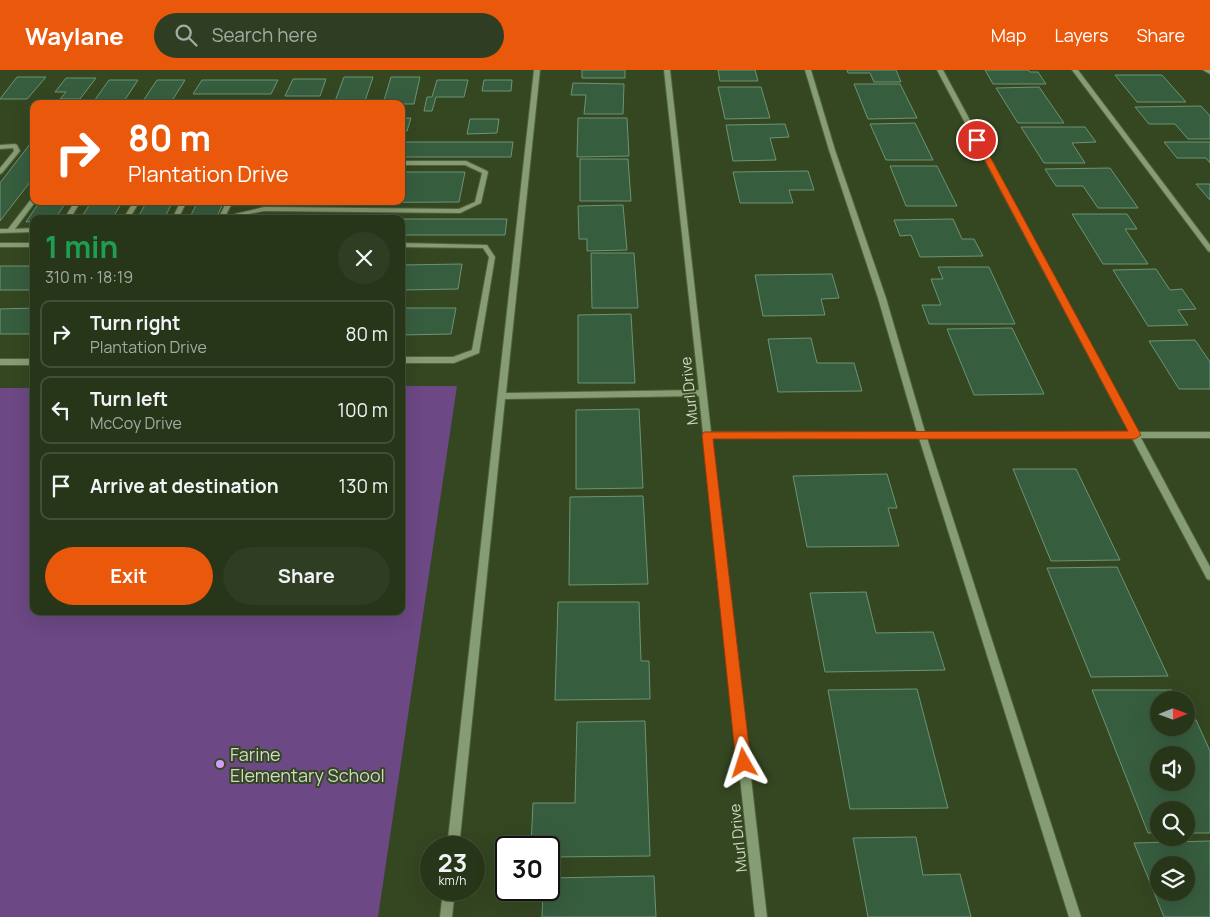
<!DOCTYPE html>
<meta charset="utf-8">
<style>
body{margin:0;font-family:Manrope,sans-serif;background:#2f3d22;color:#f1f3f6;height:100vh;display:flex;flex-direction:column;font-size:19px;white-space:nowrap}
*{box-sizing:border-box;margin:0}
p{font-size:16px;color:#a4aba2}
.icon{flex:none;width:28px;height:28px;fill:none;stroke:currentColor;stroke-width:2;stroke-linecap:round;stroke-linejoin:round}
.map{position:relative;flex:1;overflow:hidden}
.panel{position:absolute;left:30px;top:145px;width:375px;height:400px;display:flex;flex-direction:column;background:#273519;border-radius:10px;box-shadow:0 5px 20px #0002,0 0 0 1px #435038}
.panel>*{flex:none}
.top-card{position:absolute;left:30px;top:30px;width:375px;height:105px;border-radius:10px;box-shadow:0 5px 20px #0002,0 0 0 1px #435038;background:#ea580c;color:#fff;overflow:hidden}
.needle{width:32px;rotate:89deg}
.buttons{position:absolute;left:1150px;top:621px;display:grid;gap:10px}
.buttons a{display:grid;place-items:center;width:45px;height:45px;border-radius:50%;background:#273519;box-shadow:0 5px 20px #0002,0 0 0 1px #435038;font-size:25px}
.speed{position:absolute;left:420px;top:766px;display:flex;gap:10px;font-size:25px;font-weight:700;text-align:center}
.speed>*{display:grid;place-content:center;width:65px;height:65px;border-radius:50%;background:#273519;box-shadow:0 5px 20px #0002,0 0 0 1px #435038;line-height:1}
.speed small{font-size:12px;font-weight:400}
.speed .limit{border:2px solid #111;border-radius:8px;background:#fff;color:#111}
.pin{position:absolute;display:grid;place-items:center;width:42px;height:42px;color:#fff;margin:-21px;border:2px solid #fff;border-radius:50%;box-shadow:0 1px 5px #0007}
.me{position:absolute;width:55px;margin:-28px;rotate:354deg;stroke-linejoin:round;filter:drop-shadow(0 0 4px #0008)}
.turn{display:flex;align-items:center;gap:18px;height:105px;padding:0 15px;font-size:22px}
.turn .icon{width:65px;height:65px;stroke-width:2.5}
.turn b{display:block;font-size:35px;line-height:42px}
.round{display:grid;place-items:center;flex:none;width:52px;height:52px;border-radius:26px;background:#2f3d22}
.summary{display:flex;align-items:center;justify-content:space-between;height:85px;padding:0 15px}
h1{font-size:30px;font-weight:700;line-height:38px;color:#1e9e55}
.cta{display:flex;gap:10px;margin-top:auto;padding:10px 15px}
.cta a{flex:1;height:58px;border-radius:30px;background:#ea580c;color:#fff;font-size:20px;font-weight:700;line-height:58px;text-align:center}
.cta a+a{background:#2f3d22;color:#f1f3f6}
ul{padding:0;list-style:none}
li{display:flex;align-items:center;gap:15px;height:68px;margin:0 10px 8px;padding:0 5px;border:2px solid #435038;border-radius:10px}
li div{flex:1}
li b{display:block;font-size:19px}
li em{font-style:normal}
header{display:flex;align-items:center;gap:30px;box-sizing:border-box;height:70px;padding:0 25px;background:#ea580c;color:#fff}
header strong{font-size:24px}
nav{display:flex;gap:28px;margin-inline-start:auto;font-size:18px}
.search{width:350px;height:45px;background:#2f3d22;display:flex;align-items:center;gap:12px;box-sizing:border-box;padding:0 18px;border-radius:28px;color:#a4aba2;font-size:19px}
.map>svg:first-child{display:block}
.green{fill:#6c4884}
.building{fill:#375d3f;stroke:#6c9474;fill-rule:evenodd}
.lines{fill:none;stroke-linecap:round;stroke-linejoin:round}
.minor-casing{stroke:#52613f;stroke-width:2}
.minor{fill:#869c72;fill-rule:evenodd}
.route{fill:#ea580c;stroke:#983908}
.poi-dot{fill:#d49cfc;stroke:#344721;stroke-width:2}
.labels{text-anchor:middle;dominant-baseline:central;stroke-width:4;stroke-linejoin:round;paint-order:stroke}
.street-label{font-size:15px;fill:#cfdbc5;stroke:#344721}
.near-poi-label{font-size:18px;fill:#cfdbc5;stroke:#344721;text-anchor:start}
</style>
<header>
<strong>Waylane</strong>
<div class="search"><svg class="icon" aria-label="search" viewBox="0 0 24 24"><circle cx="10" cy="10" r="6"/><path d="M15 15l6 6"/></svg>Search here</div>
<nav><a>Map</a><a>Layers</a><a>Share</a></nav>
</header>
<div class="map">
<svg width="1210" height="847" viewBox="0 0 1210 847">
<rect width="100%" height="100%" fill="#344721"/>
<!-- green -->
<path class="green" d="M401 316H457L378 847H0V318H34V541H401Z"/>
<!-- building -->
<path class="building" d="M582 0H625V8H582Z
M718 0H755L758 11H720Z
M847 0H896L901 12H874L870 3H848Z
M985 0H1028L1030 2H1038L1046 14H993Z
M1115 5H1162L1186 32H1137Z
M17 7H46L27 29H0Z
M344 7H373L364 34H334Z
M391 7H420L414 34H383Z
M66 8H96L80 29H60L66 22H55Z
M293 9H326L320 26H285Z
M109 10H138L122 34H92Z
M157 10H185L170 34H141Z
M202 10H278L271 24H193Z
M437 10H468L464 27H436L432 41H424L427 27H432Z
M484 10H512L511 21H482Z
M573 13 624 14 623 44H584L586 25H571Z
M854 14H900L917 48 868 49Z
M718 17H761L770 48 725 49Z
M1039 17 1064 53H1018L996 18Z
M1201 36 1210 46V69H1188L1175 54H1149L1135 37Z
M401 48H411L407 61H401Z
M578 48H627L629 86 577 87Z
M470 49H499L497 63 467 64Z
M915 53 933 90H886L870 54Z
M785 54 789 67 770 68 776 90 733 91 726 55Z
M1021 57H1085L1096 72 1072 73 1085 93H1044Z
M401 72H513L511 87H401Z
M1164 72H1210V93L1206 88H1177Z
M30 74H34V107L0 151V113Z
M580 89H628L631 131H580Z
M890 96H937L957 136H906Z
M1110 98 1138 138H1098L1083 116H1056L1045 99Z
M808 101 814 120H789L793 133H740L733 102Z
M401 102H465L459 132 257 133V131H401Z
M1196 114H1210V130Z
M40 131H67L55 149H34V151L26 152Z
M92 131H123L112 149H80Z
M147 131H173L164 149H137Z
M198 131H224L216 149H189Z
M623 135 627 180 587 181V169H579L578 136Z
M1072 144H1127L1137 159H1125L1148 194H1103Z
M401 149H507L505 165H401Z
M953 149 962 169H974L983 186 920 187 911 165 900 166 894 150Z
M591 183H634L638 238H592Z
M462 194 458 219 401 220V195Z
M0 196H34V220H0Z
M938 197H989L1015 254H929L922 235H941L931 209H943Z
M1156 199 1170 220 1182 219 1196 239 1178 240 1188 255 1148 256 1113 200Z
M832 204 839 228 821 229 825 245 763 246 755 205Z
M34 238V264H0V239Z
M401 238H456L451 264 401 265Z
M631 244 635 313H578V245Z
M1012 258 1044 324 974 325 947 259Z
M811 268 817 293H854L862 321 778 322 768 269Z
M1195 270 1210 292V319H1179L1149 271Z
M639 339 643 418 576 419V340Z
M1013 399H1076L1120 490 1051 491Z
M887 404 897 438H888L899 476 807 477 793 406Z
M643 426 648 514 569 515 570 427Z
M1117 497 1168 606 1091 607 1047 498Z
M866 522 876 563 933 562 945 600 825 602 810 523Z
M558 532H639L641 591H649L650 629 555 630Z
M917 619 948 738 850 739 828 620Z
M1092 620H1172L1176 630H1159V658H1186V650H1196L1210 681V763H1186V740H1159V763H1148ZM1159 685H1186V712H1159Z
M645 651 650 786 549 787V778H531L533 733H575L577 652Z
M916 767 923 805 960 804 971 847H868L853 768Z
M1210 771V847H1164L1134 773ZM1159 795H1186V822H1159Z
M654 806 656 847H542L543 820H549V808Z"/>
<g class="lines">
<!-- minor casing -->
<g class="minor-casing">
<path id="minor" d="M534 0H540L506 323 699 320 664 0H670L711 362H917L878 228 829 80 805 0H811L835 80 886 228 925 362H1129L937 0H943L1137 362H1210V368H1141L1210 497V510L1207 509 1132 368H927L1081 847H1069L919 368H712L767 847H755L699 326 505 329 459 778H447Z
M1072 0H1078L1210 175V182L1208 181Z
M1203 0H1210V4Z
M15 74 17 75 20 81 2 103 0 104V98L14 81 13 78 0 79V75Z
M401 91H466L487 101 488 102 481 133 460 143 264 141 239 146 236 149H229L235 144 264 137 459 139 475 132 482 103 465 95H401Z
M34 127V131H36L15 159 34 158V162L0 163V159H8L32 128Z
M75 131H81L70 149H64Z
M134 131H140L129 149H123Z
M181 131H187L178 149H172Z
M227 131H233L224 149H218Z
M0 173H34V177H0Z
M401 173 487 175 495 187 479 283 454 293H401V287H453L472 280 489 187 483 178 401 177Z
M0 289H34V295H0Z
M443 820H455L452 847H440Z"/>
</g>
<!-- minor -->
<use href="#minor" class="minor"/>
</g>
<!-- route -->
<path class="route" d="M975 68 981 70 1141 365 1135 369H713L751 693 749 698 744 700 739 698 736 693 702 365 704 362 1128 361 974 70Z"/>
<!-- markers -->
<circle class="poi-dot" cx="220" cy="694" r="5"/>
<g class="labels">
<!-- street labels -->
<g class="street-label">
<text transform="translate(689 321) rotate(-96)">Murl Drive</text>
<text transform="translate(738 768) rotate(-96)">Murl Drive</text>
</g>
<!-- near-poi labels -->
<g class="near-poi-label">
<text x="230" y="684">Farine<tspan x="230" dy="21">Elementary School</tspan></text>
</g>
</g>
</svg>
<div class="buttons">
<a><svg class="needle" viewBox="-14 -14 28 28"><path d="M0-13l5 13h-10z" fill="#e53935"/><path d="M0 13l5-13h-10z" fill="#a4aba2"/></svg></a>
<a><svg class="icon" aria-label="sound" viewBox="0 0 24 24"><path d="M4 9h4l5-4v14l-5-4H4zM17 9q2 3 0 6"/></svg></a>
<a><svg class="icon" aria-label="search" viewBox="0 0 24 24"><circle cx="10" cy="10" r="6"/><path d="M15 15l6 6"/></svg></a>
<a><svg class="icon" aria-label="layers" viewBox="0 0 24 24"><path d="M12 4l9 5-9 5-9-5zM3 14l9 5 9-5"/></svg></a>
</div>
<div class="speed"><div>23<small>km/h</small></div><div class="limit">30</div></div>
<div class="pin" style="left:977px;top:70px;background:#d93025"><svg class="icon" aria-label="arrive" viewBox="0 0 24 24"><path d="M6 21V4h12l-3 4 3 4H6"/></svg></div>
<svg class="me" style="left:744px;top:693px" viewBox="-20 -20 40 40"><path d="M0-17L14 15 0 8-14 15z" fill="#ea580c" stroke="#fff" stroke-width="4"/></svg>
<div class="top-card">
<div class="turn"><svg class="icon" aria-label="right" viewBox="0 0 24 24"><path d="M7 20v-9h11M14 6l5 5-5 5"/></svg><div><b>80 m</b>Plantation Drive</div></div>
</div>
<section class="panel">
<div class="summary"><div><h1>1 min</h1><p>310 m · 18:19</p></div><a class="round"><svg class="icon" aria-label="close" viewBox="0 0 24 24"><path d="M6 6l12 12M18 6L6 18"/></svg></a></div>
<ul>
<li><svg class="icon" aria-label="right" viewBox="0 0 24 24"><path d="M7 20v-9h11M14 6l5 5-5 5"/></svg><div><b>Turn right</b><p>Plantation Drive</p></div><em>80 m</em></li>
<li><svg class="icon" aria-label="left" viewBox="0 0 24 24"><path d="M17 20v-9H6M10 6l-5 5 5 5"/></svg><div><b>Turn left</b><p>McCoy Drive</p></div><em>100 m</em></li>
<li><svg class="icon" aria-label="arrive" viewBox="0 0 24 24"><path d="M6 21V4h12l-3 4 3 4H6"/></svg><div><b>Arrive at destination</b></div><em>130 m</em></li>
</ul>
<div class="cta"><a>Exit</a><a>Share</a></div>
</section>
</div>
